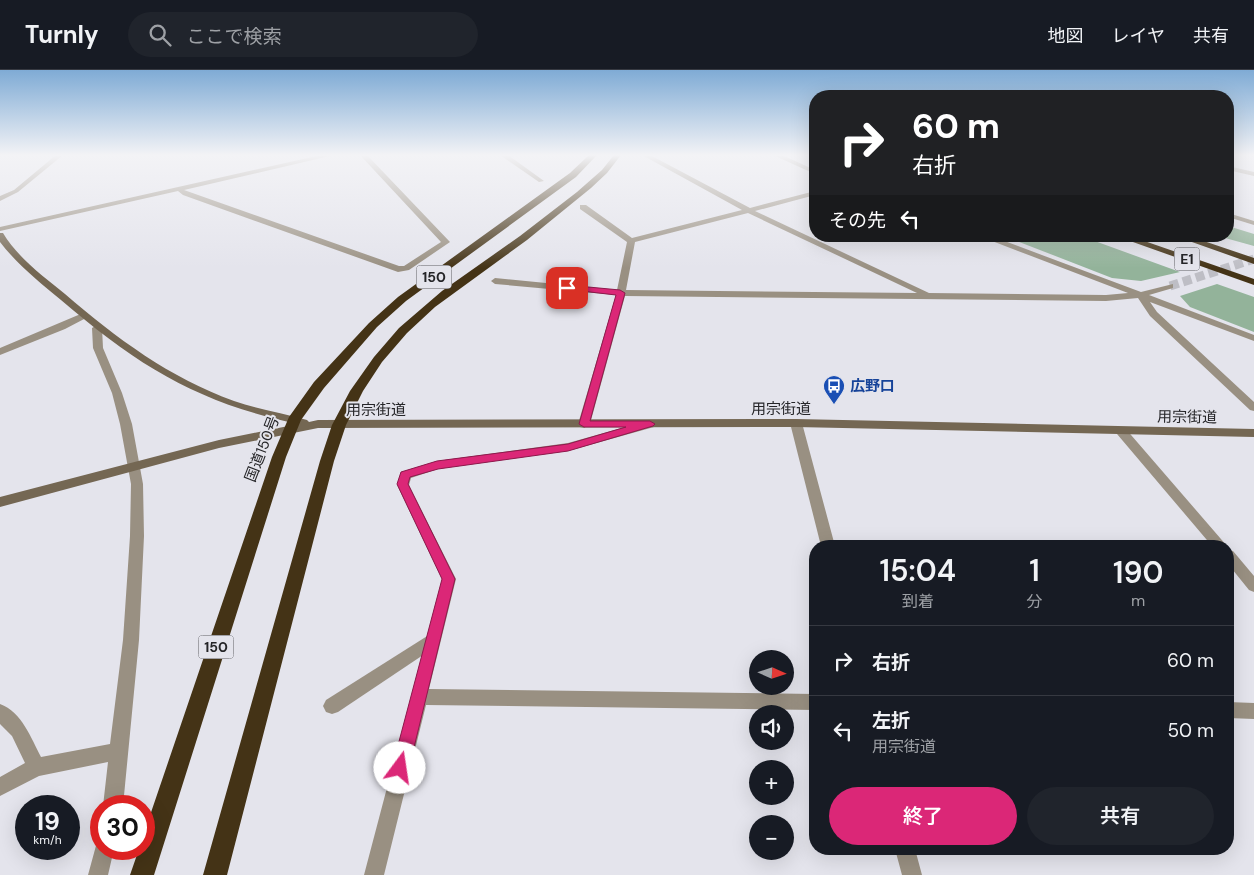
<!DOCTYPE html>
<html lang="ja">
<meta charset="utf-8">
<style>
body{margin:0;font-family:"DM Sans","Noto Sans JP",sans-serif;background:#20242c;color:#f1f3f6;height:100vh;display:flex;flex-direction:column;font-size:19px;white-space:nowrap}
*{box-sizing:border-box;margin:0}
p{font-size:16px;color:#9ea1a6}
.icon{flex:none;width:28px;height:28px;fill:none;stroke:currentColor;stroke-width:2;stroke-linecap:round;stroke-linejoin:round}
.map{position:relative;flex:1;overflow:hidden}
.sheet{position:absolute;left:809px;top:470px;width:425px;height:315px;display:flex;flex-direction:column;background:#171b24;border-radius:20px;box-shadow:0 5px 20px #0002}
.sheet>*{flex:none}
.banner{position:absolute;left:809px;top:20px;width:425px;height:152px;border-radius:20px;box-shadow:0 5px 20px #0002;background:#202124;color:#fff;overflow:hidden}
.needle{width:32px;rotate:93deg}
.buttons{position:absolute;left:749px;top:580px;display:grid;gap:10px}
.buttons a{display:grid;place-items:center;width:45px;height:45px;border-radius:50%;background:#171b24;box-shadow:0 5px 20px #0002;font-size:25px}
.speed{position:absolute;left:15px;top:725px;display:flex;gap:10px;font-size:25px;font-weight:700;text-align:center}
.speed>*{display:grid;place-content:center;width:65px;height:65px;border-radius:50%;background:#171b24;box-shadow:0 5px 20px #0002;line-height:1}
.speed small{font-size:12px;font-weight:400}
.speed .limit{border:8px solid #d22;background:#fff;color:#111}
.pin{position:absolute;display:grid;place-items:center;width:42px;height:42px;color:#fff;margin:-21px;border-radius:10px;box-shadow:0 2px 8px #0006}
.me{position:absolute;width:55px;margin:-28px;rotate:14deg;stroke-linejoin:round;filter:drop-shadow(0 0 4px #0008)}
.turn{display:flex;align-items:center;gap:18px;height:105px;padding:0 20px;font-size:22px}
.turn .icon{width:65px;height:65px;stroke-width:2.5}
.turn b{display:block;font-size:35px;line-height:42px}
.then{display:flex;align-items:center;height:48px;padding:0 20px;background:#0003;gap:10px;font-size:19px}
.eta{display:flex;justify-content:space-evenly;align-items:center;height:85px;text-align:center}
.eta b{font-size:30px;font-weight:600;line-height:35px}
.action{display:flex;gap:10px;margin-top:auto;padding:10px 20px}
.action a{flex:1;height:58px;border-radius:30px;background:#db2777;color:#fff;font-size:20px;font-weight:600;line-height:58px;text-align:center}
.action a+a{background:#20242c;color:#f1f3f6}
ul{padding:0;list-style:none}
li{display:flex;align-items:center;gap:15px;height:70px;padding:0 20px;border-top:1px solid #363941}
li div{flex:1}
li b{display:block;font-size:19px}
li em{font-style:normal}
header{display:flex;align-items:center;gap:30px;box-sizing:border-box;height:70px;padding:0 25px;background:#171b24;border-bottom:1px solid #363941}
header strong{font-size:24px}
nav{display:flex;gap:28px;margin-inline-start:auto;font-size:18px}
.search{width:350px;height:45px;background:#20242c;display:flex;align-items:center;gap:12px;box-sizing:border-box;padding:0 18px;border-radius:28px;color:#9ea1a6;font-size:19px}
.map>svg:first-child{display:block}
.forest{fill:#93b39a}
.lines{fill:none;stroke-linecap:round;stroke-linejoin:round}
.street-tunnel{stroke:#bebec5;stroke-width:9;stroke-dasharray:9 4.5;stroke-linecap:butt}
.lane{fill:#999082;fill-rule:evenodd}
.street{fill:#999082;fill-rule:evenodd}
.secondary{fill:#746753;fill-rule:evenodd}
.highway{fill:#443316;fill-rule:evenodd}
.route{fill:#db2777;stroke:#8e194d}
.labels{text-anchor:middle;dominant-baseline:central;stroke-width:4;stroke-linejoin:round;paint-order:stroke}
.shield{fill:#e4e4ec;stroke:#5e5e63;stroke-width:1}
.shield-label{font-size:14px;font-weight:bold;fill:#252528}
.transit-label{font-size:15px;font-weight:bold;fill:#164399;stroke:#e4e4ec;text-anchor:start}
.street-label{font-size:15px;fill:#252528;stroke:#e4e4ec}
</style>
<header>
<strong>Turnly</strong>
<div class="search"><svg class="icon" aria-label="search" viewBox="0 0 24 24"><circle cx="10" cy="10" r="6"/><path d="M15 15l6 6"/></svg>ここで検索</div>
<nav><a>地図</a><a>レイヤ</a><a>共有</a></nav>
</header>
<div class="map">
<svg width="1254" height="805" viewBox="0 0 1254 805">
<rect width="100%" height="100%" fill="#e4e4ec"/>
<!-- forest -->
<path class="forest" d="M1228 156 1254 164V176L1218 166H1228Z
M1004 166H1081L1180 202 1141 211 1112 208Z
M1217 214 1254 227V262L1190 237 1180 226Z"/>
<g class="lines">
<!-- street-tunnel -->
<path class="street-tunnel" d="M1170 216 1254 189"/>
<!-- lane -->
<path class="lane" d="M432 563 438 565 440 570 438 575 338 642 332 644 326 642 323 636 326 630Z"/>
<!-- street -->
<path class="street" d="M56 85H63L18 122 0 131V126L14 120Z
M321 85H334L184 120 399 196H404L441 172 360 85H367L450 172 409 200 398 202 183 125 178 121 0 161V157Z
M500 85H508L544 111 539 112Z
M642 85H650L750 138 815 121V125L755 141 929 223 1106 225 1128 223 979 166H991L1141 222 1173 214V218L1149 225 1254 265V271L1150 232 1157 242 1254 332V341L1250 340 1150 246 1138 228 1106 231 625 226 590 354 584 358 580 357 578 354 616 225 495 214 491 211 495 208 617 220 627 172 580 139V135H586L632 168 742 140ZM748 143 917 223 626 220 635 172Z
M773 85H782L815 100V104Z
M1228 96 1254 102V106L1228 100Z
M1228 143 1254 151V155L1228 147Z
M83 243 86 244V248L65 259 0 285V278Z
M97 255 102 258 103 278 122 323 132 354 143 414 144 466 139 570 123 736H103L108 692 39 706 0 726V707L25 693 12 666 0 654V634C22 642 31 668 41 687L110 674 123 570 130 466 131 414 120 354 112 323 93 278 92 258Z
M796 349 802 353 835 476H821L790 353Z
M650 350 654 351 656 354 654 357 568 381 438 399 411 408 409 415 456 509 429 619 815 624V640L426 635 384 805H364L442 509 397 415 401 402 437 391 568 373Z
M1121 357 1125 358 1227 476H1212L1117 364 1115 361Z
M1228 480 1233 481 1254 506V522L1249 520 1228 494Z
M1228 632 1254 633V649L1228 648Z
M101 770V779H114L108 805H88L97 772Z
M895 779H915L922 805H902Z"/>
<!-- secondary -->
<path class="secondary" d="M0 163H3C18 188 43 206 65 224 116 268 170 308 234 331 258 339 282 343 307 350L309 352 318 350 796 349 1254 359V367L796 357 318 358 219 378 0 437V427L219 370 298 354C198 333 138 296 61 230 39 212 17 194 0 172Z"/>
<!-- highway -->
<path class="highway" d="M589 85H597L576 107 406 231 377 257 324 318 301 350 286 387 154 805H130L139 779H144V763L272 387 289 347 314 312 369 253 398 227 570 103Z
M614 85H621L607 103 591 118 527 170 435 237 407 263 382 292 363 321 346 355 334 391 227 805H203L320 391 332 355 350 321 374 287 399 258 442 221 520 166 577 122 602 100Z
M1116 166H1130L1254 209V215Z
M1175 166H1189L1254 188V194Z"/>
</g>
<!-- sky -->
<linearGradient id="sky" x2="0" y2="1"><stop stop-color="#7fabd5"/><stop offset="0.43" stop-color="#f3f3f6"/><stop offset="1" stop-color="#f3f3f6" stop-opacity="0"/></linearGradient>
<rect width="1254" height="198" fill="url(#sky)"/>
<!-- route -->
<path class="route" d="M567 215 620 220 625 223 590 351H650L655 354 653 356 568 381 438 399 410 407 408 414 455 509 409 698 406 704 400 706 395 704 392 698 442 509 397 414 401 402 437 391 568 374 626 357H584L579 354 616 225 564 219V216Z"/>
<!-- icons -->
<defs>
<g id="bus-pin" transform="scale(1.125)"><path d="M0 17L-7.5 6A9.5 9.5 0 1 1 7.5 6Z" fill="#1a4fb4" stroke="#e4e4ec"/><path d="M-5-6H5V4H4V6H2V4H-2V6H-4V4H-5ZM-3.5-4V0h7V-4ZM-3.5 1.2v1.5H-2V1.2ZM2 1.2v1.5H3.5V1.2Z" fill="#fff"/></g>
</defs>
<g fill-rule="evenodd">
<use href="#bus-pin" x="834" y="316"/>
</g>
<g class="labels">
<!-- shield labels -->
<g class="shield">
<rect x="1174.5" y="177.5" width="25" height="23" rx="4"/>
<rect x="416.5" y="195.5" width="35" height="23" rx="4"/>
<rect x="198.5" y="565.5" width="35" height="23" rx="4"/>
</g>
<g class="shield-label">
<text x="1187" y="189">E1</text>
<text x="434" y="207">150</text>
<text x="216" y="577">150</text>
</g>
<!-- transit labels -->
<g class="transit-label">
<text x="850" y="316">広野口</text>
</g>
<!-- street labels -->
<g class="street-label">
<text x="781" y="339">用宗街道</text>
<text x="376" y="340">用宗街道</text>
<text transform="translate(1187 347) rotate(1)">用宗街道</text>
<text transform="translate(262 379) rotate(-69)">国道150号</text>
</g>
</g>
</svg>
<div class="buttons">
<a><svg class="needle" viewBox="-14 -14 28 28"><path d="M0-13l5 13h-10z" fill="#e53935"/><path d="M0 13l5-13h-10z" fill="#9ea1a6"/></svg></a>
<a><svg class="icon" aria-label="sound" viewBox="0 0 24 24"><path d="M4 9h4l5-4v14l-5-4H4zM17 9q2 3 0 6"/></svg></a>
<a>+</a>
<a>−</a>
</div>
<div class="speed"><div>19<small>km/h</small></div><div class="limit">30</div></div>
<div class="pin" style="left:567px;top:218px;background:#d93025"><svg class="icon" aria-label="arrive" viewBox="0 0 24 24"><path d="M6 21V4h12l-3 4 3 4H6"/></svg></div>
<svg class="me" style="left:400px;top:698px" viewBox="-20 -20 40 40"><circle r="19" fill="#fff"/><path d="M0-13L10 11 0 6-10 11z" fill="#db2777"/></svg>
<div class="banner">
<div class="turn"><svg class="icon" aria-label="right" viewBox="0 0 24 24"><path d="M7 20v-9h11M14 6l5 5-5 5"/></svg><div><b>60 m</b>右折</div></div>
<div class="then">その先<svg class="icon" aria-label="left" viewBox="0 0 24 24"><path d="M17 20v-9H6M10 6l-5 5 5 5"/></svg></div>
</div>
<section class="sheet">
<div class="eta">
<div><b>15:04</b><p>到着</p></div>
<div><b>1</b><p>分</p></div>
<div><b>190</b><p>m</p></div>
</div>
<ul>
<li><svg class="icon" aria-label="right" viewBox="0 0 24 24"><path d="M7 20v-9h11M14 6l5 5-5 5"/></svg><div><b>右折</b></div><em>60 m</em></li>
<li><svg class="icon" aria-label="left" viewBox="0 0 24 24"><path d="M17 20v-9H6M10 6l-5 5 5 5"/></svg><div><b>左折</b><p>用宗街道</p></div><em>50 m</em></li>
</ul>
<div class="action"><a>終了</a><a>共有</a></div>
</section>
</div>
